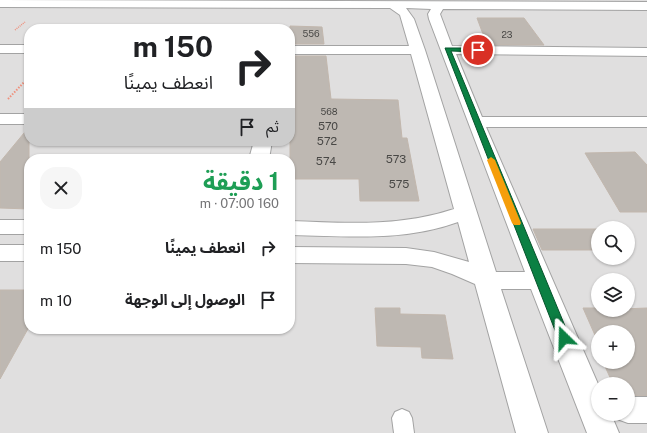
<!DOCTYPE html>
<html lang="ar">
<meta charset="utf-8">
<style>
body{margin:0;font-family:"Public Sans","Noto Sans Arabic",sans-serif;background:#f6f6f6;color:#202124;direction:rtl;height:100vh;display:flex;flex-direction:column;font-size:15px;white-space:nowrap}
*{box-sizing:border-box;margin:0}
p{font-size:13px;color:#757577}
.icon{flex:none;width:22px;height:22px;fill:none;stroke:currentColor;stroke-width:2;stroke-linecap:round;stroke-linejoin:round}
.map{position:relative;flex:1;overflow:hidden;direction:ltr}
.sheet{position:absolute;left:24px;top:154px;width:271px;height:180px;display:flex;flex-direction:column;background:#fff;border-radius:16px;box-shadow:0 1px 3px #0004;direction:rtl}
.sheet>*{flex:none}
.hud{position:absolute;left:24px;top:24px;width:271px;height:122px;border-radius:16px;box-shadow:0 1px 3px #0004;direction:rtl;background:#fff;color:#202124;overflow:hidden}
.fabs{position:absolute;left:591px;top:221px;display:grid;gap:8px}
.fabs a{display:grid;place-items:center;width:44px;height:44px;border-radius:50%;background:#fff;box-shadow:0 1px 3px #0004;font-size:20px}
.pin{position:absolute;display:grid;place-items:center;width:34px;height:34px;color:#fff;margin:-17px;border:2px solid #fff;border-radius:50%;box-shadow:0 1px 4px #0007}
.me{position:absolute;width:44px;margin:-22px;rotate:338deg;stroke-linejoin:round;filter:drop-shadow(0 0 3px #0008)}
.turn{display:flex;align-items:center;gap:14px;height:84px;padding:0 16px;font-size:18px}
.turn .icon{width:52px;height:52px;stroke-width:2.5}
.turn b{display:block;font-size:28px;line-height:34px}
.then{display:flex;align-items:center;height:38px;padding:0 16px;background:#0003;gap:8px;font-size:15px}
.round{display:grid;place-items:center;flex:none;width:42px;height:42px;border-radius:16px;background:#f6f6f6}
.summary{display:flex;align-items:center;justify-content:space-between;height:68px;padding:0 16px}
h1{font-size:24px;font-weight:700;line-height:30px;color:#1e9e55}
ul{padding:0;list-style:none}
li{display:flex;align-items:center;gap:12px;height:52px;padding:0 16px}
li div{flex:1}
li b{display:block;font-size:15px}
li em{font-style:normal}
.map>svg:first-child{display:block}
.residential{fill:#e0dfdf;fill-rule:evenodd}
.building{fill:#beb8b2;stroke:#c2b7ad}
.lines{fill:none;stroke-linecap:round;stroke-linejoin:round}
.lane-casing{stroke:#a3a3a3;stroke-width:2}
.street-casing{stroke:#a3a3a3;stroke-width:2}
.path-far1{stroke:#ef907c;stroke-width:1.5;stroke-dasharray:1 1;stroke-linecap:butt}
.path{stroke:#ef907c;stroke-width:2;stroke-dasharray:1.5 1.5;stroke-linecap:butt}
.lane{fill:#fff;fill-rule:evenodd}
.street{fill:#fff;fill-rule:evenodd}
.route{fill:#0b8043;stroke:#07532c}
.slow{fill:#f59e0b}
.labels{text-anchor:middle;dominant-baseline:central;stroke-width:4;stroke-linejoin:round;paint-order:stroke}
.far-number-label{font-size:9px;fill:#494846}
.number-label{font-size:11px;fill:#494846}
</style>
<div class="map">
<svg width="647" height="433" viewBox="0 0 647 433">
<rect width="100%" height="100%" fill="#f1efe9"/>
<!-- residential -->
<path class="residential" d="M0 0H647V433H0ZM29 29H290V141H29ZM29 159H290V329H29ZM598 228H628V258H598ZM598 280H628V310H598ZM598 332H628V362H598ZM598 384H628V414H598Z"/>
<!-- building -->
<path class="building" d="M477 18H524L544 45H487Z
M290 26 322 27 324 44H290Z
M290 56H326L331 99 398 100 402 138H407L419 201H360L359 179H290Z
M29 127V209L0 208V162Z
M635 152 647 165V212H620L585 153Z
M533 229H598V250H542Z
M0 290H29V327L0 379Z
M375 308H400V314L445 315 453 359 422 358 421 347 377 346Z
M583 308H598V310L647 308V396H628V384H613L603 362H628V332H598V342Z"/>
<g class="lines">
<!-- lane casing -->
<g class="lane-casing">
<path id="lane" d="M402 409 409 412 412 418 414 433H394L392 418 395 412Z"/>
</g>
<!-- street casing -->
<g class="street-casing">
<path id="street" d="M0 0 647 2V10L443 9 440 14 452 46 647 48V56L456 54 482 117H647V127H486L598 384V414H611L619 433H587L531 289H501L548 433H516L475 284 452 274 432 267 406 264 290 263V247L406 248 434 252 469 262 458 222C404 242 346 236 290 235V221C345 223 401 227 454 209L411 54H290V46H409L400 15 390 8 0 7ZM406 8 431 9 428 14 429 19 525 272H496L425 50 414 19Z
M0 45H29V53H0Z
M0 114H29V124H0Z
M254 141H272L269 159H249Z
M0 220H29V234H0Z
M0 245H29V261H0Z
M628 397H647V423H628L617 419 614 414H628Z"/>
</g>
<!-- path-far1 -->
<path class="path-far1" d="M15 30 25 22"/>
<!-- path -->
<path class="path" d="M8 99 29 77"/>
<!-- lane -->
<use href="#lane" class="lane"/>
<!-- street -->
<use href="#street" class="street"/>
</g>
<!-- route -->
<path class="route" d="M445 48H478L481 50 478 52 451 51 570 338 568 341H560L558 338Z"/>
<!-- slow -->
<path class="slow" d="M491 157 495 160 521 223 520 225H514L512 223 487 160Z"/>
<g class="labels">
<!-- far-number labels -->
<g class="far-number-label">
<text x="311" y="33">556</text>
<text x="507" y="34">23</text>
<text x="329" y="111">568</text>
</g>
<!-- number labels -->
<g class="number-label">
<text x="328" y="126">570</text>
<text x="327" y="141">572</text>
<text x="396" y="159">573</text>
<text x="326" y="161">574</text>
<text x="399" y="184">575</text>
</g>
</g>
</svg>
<div class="fabs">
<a><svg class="icon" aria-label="search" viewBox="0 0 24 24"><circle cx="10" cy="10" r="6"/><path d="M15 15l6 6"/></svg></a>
<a><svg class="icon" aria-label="layers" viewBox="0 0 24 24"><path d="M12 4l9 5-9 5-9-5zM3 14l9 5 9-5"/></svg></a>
<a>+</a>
<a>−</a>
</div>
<div class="pin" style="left:478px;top:50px;background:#d93025"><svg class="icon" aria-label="arrive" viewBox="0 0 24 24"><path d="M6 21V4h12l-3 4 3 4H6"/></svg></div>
<svg class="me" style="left:564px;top:338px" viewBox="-20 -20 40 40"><path d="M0-17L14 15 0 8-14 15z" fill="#0b8043" stroke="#fff" stroke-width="4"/></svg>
<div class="hud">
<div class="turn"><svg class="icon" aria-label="right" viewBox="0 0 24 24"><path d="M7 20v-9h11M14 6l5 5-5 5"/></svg><div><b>150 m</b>انعطف يمينًا</div></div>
<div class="then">ثم<svg class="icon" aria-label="arrive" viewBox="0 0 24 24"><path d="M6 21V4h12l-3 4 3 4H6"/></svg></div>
</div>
<section class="sheet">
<div class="summary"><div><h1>1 دقيقة</h1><p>160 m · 07:00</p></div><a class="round"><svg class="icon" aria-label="close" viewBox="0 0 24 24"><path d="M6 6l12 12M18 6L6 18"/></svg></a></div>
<ul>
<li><svg class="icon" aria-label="right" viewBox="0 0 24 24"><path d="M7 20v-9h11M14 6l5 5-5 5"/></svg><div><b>انعطف يمينًا</b></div><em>150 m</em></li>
<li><svg class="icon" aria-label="arrive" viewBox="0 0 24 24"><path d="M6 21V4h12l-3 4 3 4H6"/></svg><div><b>الوصول إلى الوجهة</b></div><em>10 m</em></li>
</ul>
</section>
</div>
